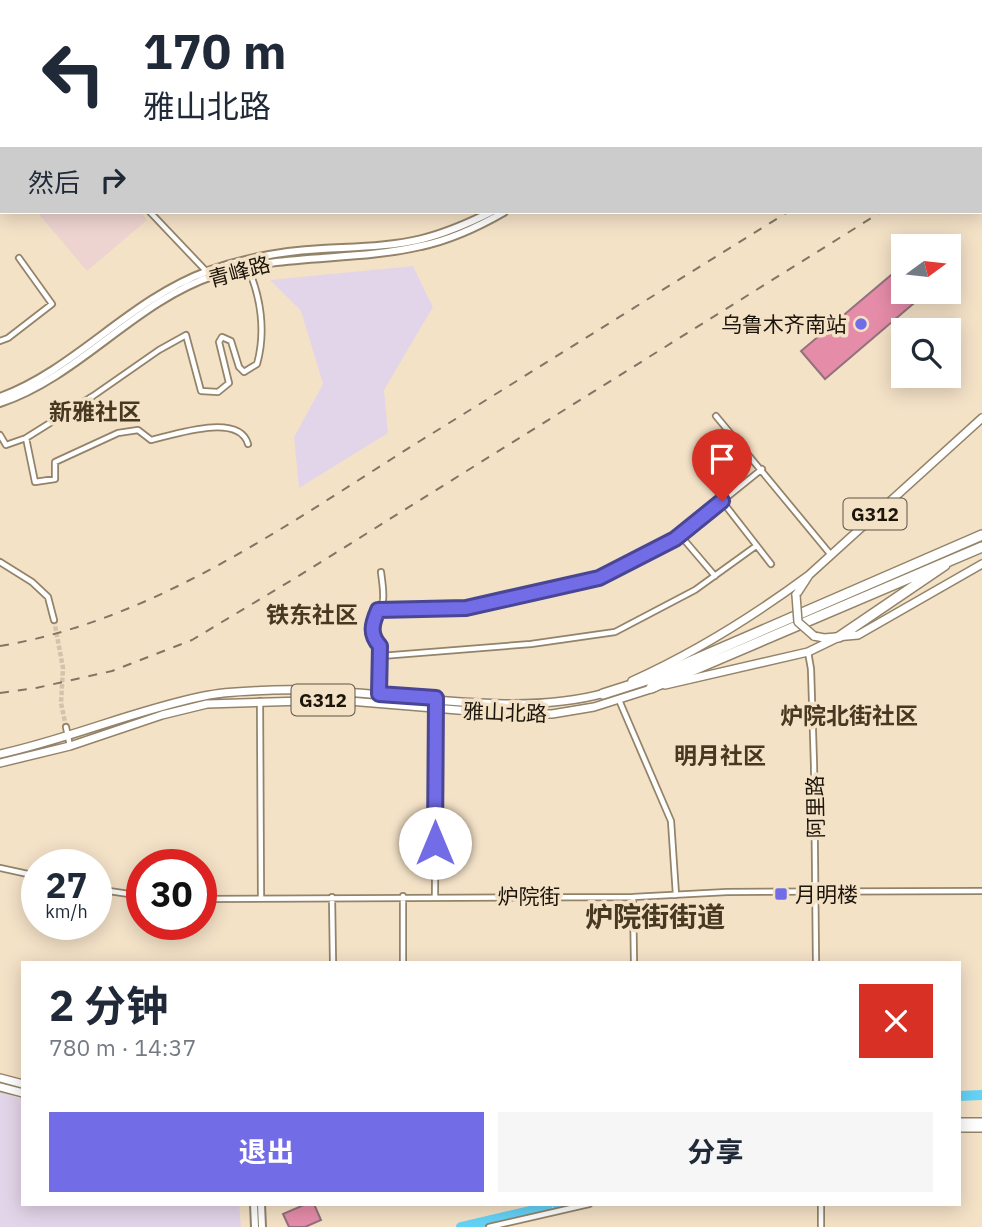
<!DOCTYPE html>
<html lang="zh">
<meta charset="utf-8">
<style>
body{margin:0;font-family:"IBM Plex Sans","Noto Sans SC",sans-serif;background:#f6f6f7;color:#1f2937;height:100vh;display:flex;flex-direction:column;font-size:26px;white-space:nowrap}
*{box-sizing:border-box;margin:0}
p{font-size:23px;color:#747a83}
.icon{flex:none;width:38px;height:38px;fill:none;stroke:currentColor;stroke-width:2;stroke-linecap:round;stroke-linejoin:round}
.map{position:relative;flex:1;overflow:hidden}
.panel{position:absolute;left:21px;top:961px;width:940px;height:245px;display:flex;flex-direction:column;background:#fff;border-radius:0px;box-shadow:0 4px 18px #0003}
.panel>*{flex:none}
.top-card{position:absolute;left:0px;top:0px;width:984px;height:214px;box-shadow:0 4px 18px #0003;background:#fff;color:#1f2937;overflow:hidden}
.needle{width:46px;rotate:75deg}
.tools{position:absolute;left:891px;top:234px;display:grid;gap:14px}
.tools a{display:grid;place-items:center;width:70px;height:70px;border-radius:0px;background:#fff;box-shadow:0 4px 18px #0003;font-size:35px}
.speed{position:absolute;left:21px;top:849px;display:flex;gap:14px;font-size:35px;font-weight:700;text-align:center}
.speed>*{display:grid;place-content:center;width:91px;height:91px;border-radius:50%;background:#fff;box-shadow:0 4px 18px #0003;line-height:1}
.speed small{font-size:18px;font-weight:400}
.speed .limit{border:10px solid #d22;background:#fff;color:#111}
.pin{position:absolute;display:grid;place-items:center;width:60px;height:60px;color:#fff;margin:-72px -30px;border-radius:50% 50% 50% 0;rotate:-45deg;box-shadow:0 0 7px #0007}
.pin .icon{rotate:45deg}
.me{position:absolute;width:77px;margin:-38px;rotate:0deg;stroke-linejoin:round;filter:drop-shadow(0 0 5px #0008)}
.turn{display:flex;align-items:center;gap:24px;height:147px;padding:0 28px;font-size:32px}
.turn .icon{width:91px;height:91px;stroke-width:2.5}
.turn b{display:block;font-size:49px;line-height:60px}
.then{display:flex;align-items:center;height:66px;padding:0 28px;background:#0003;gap:14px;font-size:26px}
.round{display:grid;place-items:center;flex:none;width:74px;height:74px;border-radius:0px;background:#f6f6f7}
.summary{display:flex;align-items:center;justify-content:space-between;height:119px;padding:0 28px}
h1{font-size:42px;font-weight:700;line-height:52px}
.action{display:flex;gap:14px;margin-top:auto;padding:14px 28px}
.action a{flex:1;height:80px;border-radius:0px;background:#726ce7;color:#fff;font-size:28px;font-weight:700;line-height:80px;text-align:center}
.action a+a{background:#f6f6f7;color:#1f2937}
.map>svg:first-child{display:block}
.industrial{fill:#e3d5e9}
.education{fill:#eed4d0}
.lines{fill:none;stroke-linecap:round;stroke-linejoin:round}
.river{stroke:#64d3f7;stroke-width:10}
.building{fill:#e58ca9;stroke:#92727c;stroke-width:2}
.street-tunnel{stroke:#d4c3ab;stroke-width:4.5;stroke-dasharray:4.5 2;stroke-linecap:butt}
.street-casing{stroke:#938369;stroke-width:8}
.secondary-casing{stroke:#938369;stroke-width:10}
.primary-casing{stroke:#938369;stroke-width:10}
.highway-casing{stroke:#938369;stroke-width:12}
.street{stroke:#fff;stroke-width:4.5}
.secondary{stroke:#fff;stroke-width:6}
.primary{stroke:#fff;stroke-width:7}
.highway{stroke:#fff;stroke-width:9}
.rail{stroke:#817563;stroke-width:2;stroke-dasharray:9 9;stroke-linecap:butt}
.primary-bridge-casing{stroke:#938369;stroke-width:10;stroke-linecap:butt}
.primary-bridge{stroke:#fff;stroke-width:7}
.route-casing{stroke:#4a4696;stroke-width:18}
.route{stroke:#726ce7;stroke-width:12}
.poi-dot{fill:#726ce7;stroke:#f4e2c7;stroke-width:2.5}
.labels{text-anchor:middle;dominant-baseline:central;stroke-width:7;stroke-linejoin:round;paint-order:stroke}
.shield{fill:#f4e2c7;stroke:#5d5243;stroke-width:2}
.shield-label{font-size:19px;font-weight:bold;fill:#1c150b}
.street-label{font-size:21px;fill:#1c150b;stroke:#f4e2c7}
.poi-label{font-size:21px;fill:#1c150b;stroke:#f4e2c7;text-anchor:end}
.neighbourhood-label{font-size:23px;font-weight:bold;fill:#473821;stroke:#f4e2c7}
.district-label{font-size:28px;font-weight:bold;fill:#473821;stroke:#f4e2c7}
</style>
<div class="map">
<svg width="982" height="1227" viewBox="0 0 982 1227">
<rect width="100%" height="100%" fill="#f4e2c7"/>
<!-- industrial -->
<path class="industrial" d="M413 266 433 307 384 390 388 433 299 488 294 437 323 384 301 311 270 280Z
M0 1092 23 1099V1204H239L241 1227H0Z"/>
<!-- education -->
<path class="education" d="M37 212H141L147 220 87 271Z"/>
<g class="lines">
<!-- river -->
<path class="river" d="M959 1096 982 1095
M557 1205 562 1204
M461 1227 547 1207"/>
</g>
<!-- building -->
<path class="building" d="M903 265V292H927L825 379 801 351Z
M306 1204H314L321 1220 305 1227H289L283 1214Z"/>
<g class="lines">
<!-- street-tunnel -->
<path class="street-tunnel" d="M54 620 63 668 61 703 66 727"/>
<!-- street casing -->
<g class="street-casing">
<path id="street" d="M436 0V2
M663 0V2
M900 0 902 2
M150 212 207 272
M0 341 8 338 52 304 19 258
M716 416 831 555
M0 435 6 445 26 438 35 482 55 479V462L118 433 138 430 151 440C173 435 239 412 248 444
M26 438 93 396 159 350 186 335 201 391 218 392 229 383 219 342 222 337 231 341 239 367 244 372 257 364C266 332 261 296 247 266
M722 501 771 564
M680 535 715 576
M0 562 32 582 48 597 54 620
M378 610 466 608 599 577 675 539 762 469
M808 652 811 669 814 765 816 962
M381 656 531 644 615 632 695 590 756 546
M379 694 380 646C364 629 379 618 383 600 384 591 382 581 381 572
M619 700 671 821 676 895
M260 701 261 898
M66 727 70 746
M0 868 37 876
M96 889 142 896
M403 896V962
M435 896 436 706
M332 897 333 962
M633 897 634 962
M201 899 633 897 727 892 982 891
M821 1204V1227
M489 1227 589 1204"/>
</g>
<!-- secondary casing -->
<g class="secondary-casing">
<path id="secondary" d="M979 2 982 0
M982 8V7
M0 397C76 369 129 300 208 271 245 258 283 251 322 249 355 247 389 247 422 239 446 233 469 223 491 212
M0 403C80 376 134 302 215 275 282 253 352 262 421 246 450 240 478 227 504 212
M254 1204 255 1227
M261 1204 262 1227"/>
</g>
<!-- primary casing -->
<g class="primary-casing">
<path id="primary" d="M796 595 809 575 982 418
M814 636 824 638 858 635 982 564
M632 681C694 653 755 615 809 575
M665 685 808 652 839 637
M0 754C69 739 135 710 204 696 226 691 250 691 273 690 378 686 505 721 605 693
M0 763 70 746 162 715 207 704 337 700 494 713 552 714 594 707 654 688
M0 1078 23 1084
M0 1087 23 1093
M959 1122H982
M959 1128H982"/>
</g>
<!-- highway casing -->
<g class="highway-casing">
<path id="highway" d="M839 637 945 565
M651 688 982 547
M603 694 650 679 982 535"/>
</g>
<!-- street -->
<use href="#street" class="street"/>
<!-- secondary -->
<use href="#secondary" class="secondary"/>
<!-- primary -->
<use href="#primary" class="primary"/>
<!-- highway -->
<use href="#highway" class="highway"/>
<!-- rail -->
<path class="rail" d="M982 149V148
M0 646C156 620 289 523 420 441 543 365 665 288 788 212
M0 693 36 688 112 671 192 640 297 577 881 212"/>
<!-- primary-bridge casing -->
<g class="primary-bridge-casing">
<path id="primary-bridge" d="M796 595 798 622 814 636"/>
</g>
<!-- primary-bridge -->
<use href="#primary-bridge" class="primary-bridge"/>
</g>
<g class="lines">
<!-- route casing -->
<g class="route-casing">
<path id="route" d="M435 843 436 698 379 694 380 646C369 634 372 624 378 610L466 608 599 578 675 539 722 501"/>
</g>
<!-- route -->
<use href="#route" class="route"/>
</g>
<!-- markers -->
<g class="poi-dot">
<circle cx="861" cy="324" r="7"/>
<rect x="774" y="887" width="14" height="14" rx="3.5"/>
</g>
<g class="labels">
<!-- shield labels -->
<g class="shield">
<rect x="843.5" y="498.5" width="63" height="31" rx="5"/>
<rect x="291.5" y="684.5" width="63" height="31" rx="5"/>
</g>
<g class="shield-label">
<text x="875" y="514">G312</text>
<text x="323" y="700">G312</text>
</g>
<!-- street labels -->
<g class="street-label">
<text transform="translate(239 271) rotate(-15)">青峰路</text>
<text transform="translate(505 712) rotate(2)">雅山北路</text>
<text transform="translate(815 807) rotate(-91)">阿里路</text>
<text x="529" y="896">炉院街</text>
</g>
<!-- poi labels -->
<g class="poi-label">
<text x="847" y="324">乌鲁木齐南站</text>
<text x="795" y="894" text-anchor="start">月明楼</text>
</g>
<!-- neighbourhood labels -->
<g class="neighbourhood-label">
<text x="95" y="411">新雅社区</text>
<text x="312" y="614">铁东社区</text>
<text x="849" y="715">炉院北街社区</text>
<text x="720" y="755">明月社区</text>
</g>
<!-- district labels -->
<g class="district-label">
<text x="655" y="916">炉院街街道</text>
</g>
</g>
</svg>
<div class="tools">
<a><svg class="needle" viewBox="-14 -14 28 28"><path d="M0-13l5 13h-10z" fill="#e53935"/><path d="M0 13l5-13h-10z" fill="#747a83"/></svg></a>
<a><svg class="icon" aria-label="search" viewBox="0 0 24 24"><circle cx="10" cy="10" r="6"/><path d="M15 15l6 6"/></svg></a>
</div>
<div class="speed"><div>27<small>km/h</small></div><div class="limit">30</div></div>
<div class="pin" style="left:722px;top:501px;background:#d93025"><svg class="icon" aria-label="arrive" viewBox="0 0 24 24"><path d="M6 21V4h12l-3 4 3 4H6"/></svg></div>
<svg class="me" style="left:435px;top:843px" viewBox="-20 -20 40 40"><circle r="19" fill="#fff"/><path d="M0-13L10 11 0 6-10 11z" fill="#726ce7"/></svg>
<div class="top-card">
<div class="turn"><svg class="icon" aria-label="left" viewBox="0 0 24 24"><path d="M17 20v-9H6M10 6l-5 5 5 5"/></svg><div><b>170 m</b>雅山北路</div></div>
<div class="then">然后<svg class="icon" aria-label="right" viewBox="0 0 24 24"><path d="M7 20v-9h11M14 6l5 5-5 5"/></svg></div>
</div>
<section class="panel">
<div class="summary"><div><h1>2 分钟</h1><p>780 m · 14:37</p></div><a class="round" style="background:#d93025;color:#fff"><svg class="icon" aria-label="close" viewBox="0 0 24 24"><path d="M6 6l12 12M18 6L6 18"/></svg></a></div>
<div class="action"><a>退出</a><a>分享</a></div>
</section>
</div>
